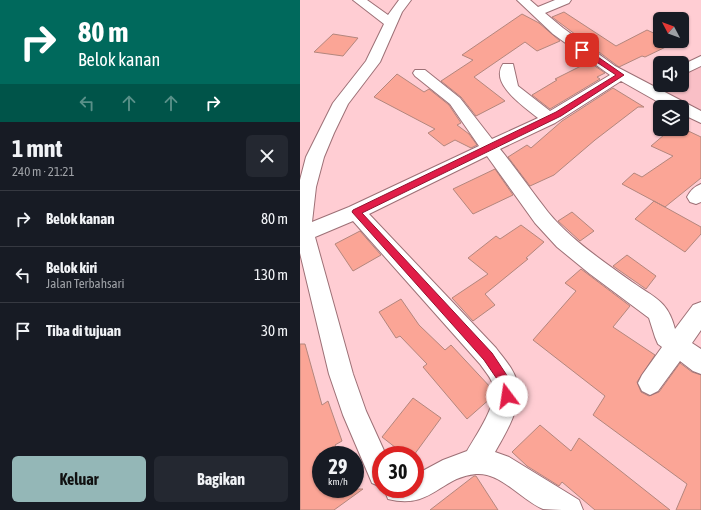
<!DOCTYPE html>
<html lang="id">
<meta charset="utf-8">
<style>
body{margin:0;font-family:"Asap Condensed",sans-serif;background:#242831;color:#f1f3f6;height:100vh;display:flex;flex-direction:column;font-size:15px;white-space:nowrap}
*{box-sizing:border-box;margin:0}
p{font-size:13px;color:#9ea1a6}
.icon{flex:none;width:22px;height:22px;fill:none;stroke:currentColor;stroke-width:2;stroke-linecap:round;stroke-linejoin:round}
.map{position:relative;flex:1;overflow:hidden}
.details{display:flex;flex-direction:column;background:#171b24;width:300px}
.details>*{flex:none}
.top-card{background:#00695c;color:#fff;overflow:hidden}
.needle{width:26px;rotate:311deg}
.buttons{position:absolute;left:353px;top:12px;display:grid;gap:8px}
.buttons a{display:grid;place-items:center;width:36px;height:36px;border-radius:6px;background:#171b24;box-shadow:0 1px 3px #0004;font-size:20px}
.speed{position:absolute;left:12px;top:446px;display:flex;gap:8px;font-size:20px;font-weight:700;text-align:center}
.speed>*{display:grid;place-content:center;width:52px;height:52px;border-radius:50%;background:#171b24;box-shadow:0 1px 3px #0004;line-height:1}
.speed small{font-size:10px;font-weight:400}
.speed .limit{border:6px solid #d22;background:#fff;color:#111}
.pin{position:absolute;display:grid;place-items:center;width:34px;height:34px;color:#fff;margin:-17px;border-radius:8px;box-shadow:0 2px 6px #0006}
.me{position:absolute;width:44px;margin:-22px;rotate:346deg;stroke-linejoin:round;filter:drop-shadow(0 0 3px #0008)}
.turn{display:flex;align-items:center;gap:14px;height:84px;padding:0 12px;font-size:18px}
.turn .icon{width:52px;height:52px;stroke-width:2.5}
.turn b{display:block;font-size:28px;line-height:34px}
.lanes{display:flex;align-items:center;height:38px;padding:0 12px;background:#0003;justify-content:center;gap:20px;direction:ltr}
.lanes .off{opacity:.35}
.round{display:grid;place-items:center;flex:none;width:42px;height:42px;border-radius:6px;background:#242831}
.headline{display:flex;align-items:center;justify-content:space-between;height:68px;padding:0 12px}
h1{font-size:24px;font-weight:700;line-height:30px}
.primary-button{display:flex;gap:8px;margin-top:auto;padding:8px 12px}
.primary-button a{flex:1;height:46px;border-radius:6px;background:#94b7b7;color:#111;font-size:16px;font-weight:700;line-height:46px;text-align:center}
.primary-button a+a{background:#242831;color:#f1f3f6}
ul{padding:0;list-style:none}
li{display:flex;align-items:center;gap:12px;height:56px;padding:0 12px;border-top:1px solid #363941}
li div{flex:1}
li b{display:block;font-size:15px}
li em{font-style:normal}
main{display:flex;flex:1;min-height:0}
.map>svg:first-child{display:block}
.built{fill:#f9bfc6}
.building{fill:#fba596;stroke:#b3867d}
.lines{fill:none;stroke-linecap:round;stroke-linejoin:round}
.minor-casing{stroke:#9d7076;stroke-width:2}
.minor{fill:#fff;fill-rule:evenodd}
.route{fill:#e11d48;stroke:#92132f}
</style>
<main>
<section class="details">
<div class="top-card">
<div class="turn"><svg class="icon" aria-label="right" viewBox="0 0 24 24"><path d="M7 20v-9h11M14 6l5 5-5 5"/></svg><div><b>80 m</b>Belok kanan</div></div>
<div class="lanes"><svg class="icon off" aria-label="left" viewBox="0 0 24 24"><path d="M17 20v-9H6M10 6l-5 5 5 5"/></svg><svg class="icon off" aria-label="ahead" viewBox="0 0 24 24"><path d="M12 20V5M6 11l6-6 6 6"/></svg><svg class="icon off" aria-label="ahead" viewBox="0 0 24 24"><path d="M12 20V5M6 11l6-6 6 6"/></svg><svg class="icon" aria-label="right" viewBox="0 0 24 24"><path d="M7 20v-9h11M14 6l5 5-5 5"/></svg></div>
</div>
<div class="headline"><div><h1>1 mnt</h1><p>240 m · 21:21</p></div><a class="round"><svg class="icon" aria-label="close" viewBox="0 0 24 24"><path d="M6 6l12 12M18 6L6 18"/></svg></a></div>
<ul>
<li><svg class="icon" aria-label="right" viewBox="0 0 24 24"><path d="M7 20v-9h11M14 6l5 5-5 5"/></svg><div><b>Belok kanan</b></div><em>80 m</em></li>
<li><svg class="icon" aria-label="left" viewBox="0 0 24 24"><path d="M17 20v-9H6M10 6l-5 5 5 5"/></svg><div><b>Belok kiri</b><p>Jalan Terbahsari</p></div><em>130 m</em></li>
<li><svg class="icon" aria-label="arrive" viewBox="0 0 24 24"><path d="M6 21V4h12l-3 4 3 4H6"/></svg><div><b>Tiba di tujuan</b></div><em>30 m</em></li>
</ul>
<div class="primary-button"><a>Keluar</a><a>Bagikan</a></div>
</section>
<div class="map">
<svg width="401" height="510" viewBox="0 0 401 510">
<rect width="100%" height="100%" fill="#ffcdd3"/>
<!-- built -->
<path class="built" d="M401 63V117L352 91 363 85H382V74Z"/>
<!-- building -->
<path class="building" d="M264 12 316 46 347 30 360 36V41H369L374 43 345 57 342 56 319 67 252 17Z
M222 14 239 23 260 41 237 51 225 42 174 77 205 101 176 116 161 97 141 81 173 60 162 55Z
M33 34 58 38 43 56 14 52Z
M289 62 305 73 297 77 300 79 250 109 232 95 257 80 255 79Z
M97 74 124 92 129 89 149 105 161 123 157 125 169 134 177 145 171 148 155 140 144 146 128 133 135 129 74 97Z
M313 88 344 107H338L295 140 254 175 230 186 208 157 227 145 231 148 262 121Z
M382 128 401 137V178L365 207 322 184 334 173 342 177 373 156 351 146 371 129Z
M195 169 213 195 173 214 153 189Z
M354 201 401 227V234L385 252 335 219Z
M272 212 294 231 280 241 258 221Z
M221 225 244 242 226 258 228 259 185 294 195 305 173 321 152 298 188 274 168 258 196 236 200 239Z
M60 231 81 255 53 271 35 244Z
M327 255 356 276 346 289 313 266Z
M281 269 330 306 313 327 355 355 337 382 341 392 349 396 359 392 380 363 392 372 401 375V510H376L387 484 293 415 305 396 233 340 276 291 265 283Z
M101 299 119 325 145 350 151 345 192 389V397L167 419 123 367 127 364 100 336 96 338 79 312Z
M0 344H5L22 405 28 401 42 441 35 445 40 455H21V489H63L34 510H0Z
M113 398 141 418 114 455H105L82 437Z
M240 425 271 451 279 438 370 510H295L262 482 259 486 227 466 212 452Z
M174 476H176L198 510H130Z"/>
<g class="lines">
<!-- minor casing -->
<g class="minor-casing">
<path id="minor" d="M53 0H67L88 15 99 0H111L102 12 80 62 48 104 34 133 24 157 16 187 12 222 49 207 179 146 150 104 115 76 113 73 115 70H125L160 98 192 139 238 118C225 107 189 84 203 64H213L218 86 250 111 310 75 253 34 217 0H230L238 7 255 0H271L269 3 245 13 263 28 315 66 401 111V123L382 114V107H367L321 81 255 123 200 149C217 170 232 192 248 212 271 240 303 261 332 282 355 298 368 301 375 329L393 305 401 302V330L392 343 401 349V374L393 371 380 361 358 391 350 395 342 391 338 383 342 375 362 347 358 344 355 337 349 318 290 274 257 247 235 223 187 156 69 214 196 348C204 359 214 369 217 382 223 405 206 433 195 452L209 457 279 500 283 510C273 510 251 510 243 509 221 500 201 472 176 474 140 477 132 510 88 499L84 489H115V475L143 460 167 451C176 435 201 401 192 382 189 375 184 370 180 364L53 221 15 237 53 374 66 411 86 455H81V487L72 483 43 415 29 374 0 253V180L6 157 33 103 66 61 84 24Z
M401 56V66L382 75V65Z
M401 184V202L396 204 390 202 387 197C391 190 394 187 401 184Z"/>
</g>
<!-- minor -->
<use href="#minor" class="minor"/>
</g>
<!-- route -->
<path class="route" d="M280 48H285L324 75 261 116 62 213 192 353 210 380 212 396 211 400 207 402 203 400 199 382 184 360 52 212 53 210 256 112 316 75 280 51Z"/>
</svg>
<div class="buttons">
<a><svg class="needle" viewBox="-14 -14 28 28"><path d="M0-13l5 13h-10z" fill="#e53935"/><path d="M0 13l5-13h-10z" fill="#9ea1a6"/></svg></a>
<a><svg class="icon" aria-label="sound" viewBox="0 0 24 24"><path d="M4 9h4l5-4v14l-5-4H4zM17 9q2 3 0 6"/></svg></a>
<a><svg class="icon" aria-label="layers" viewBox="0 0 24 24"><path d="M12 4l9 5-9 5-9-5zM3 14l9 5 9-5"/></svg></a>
</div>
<div class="speed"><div>29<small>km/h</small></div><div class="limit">30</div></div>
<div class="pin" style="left:282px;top:50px;background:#d93025"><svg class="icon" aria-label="arrive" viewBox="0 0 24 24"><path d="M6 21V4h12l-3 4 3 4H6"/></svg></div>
<svg class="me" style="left:207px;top:396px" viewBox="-20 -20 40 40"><circle r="19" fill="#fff"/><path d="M0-13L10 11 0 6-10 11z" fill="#e11d48"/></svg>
</div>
</main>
